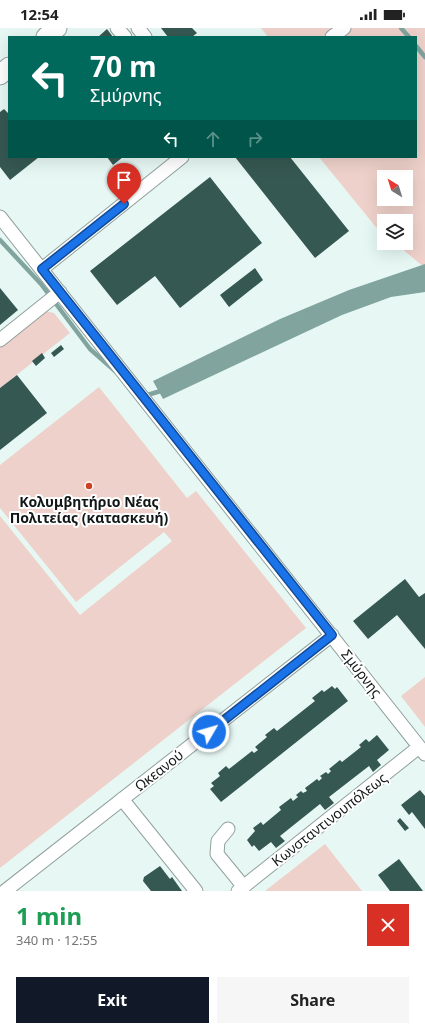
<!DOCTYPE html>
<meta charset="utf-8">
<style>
body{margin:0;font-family:"Noto Sans",sans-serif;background:#f6f6f6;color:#222;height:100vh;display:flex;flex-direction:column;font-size:15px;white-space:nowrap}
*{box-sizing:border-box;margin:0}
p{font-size:13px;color:#767676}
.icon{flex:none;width:22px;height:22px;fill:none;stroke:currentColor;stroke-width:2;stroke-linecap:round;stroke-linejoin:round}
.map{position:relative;height:863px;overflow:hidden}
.side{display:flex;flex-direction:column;background:#fff;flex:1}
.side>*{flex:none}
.top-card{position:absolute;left:8px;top:8px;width:409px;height:122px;border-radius:0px;box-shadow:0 4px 16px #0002;background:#00695c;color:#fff;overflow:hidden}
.needle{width:26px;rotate:322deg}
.controls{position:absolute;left:377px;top:142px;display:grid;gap:8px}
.controls a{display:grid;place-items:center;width:36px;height:36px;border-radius:0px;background:#fff;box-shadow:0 4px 16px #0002;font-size:20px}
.pin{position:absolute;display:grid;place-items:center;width:34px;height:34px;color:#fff;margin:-41px -17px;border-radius:50% 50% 50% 0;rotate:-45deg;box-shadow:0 0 4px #0007}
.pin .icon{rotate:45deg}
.me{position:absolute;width:44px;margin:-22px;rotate:52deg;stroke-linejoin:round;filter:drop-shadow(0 0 3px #0008)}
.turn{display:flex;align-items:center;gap:14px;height:84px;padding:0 16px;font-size:18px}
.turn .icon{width:52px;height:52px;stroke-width:2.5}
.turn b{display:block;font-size:28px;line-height:34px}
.lanes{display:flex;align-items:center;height:38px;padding:0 16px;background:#0003;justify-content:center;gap:20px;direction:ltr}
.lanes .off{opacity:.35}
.round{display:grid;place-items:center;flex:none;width:42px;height:42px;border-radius:0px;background:#f6f6f6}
.headline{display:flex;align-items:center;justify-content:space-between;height:68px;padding:0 16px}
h1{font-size:24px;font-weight:700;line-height:30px;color:#1e9e55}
.action{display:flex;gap:8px;margin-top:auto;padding:8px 16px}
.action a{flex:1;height:46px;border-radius:0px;background:#111827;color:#fff;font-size:16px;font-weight:700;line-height:46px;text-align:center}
.action a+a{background:#f6f6f6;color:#222}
.status{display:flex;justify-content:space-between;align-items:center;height:28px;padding:0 20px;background:#fff;direction:ltr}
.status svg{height:11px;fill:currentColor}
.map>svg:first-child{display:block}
.green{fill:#eed1ca;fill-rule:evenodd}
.water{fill:#81a59e}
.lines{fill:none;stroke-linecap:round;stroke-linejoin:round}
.stream{stroke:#81a59e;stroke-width:4.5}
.building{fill:#365852}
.street-casing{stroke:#90a09d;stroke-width:15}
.secondary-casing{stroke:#90a09d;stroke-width:21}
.street{stroke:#fff;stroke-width:13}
.secondary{stroke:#fff;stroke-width:19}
.route-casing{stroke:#114b97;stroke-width:10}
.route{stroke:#1a73e8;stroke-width:7}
.poi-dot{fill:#cd4226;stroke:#fff;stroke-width:1.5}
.labels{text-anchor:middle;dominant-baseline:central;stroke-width:4;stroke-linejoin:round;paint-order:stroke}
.poi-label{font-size:14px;font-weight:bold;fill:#111716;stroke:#fff}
.street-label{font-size:14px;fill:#111716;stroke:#fff}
</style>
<div class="status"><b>12:54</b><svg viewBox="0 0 49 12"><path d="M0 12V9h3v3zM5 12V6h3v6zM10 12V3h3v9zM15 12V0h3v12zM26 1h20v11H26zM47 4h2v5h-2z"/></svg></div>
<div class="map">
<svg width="425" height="863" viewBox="0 0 425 863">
<rect width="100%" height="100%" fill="#e7f8f4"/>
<!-- green -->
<path class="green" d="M261 0H425V240L395 215H406V193H384V206L375 198 319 129H416V9H268ZM384 149H406V171H384Z
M45 283 54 285 70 305 0 360V319Z
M99 359 187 470 196 463 306 600 0 840V488L80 587 172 513 164 504 76 574 0 480V437Z
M425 649V699L401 668Z
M325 816 362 863H265Z"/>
<!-- water -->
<path class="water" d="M425 236V264L391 269 342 287 163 371 153 353 280 291 349 262Z"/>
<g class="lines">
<!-- stream -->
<path class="stream" d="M401 0 409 9
M416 18 425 29
M0 212 41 256 90 321 115 343
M144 368 164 362"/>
</g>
<!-- building -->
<path class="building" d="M161 0H192L197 5 192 9H168Z
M107 1 113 9H98Z
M4 81 9 86V129H39L10 152 0 139V84Z
M107 129H123L113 137Z
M235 129H290L349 203 315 230Z
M210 149 262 215 180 280 155 248 117 277 90 243Z
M255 240 263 252 229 279 220 267Z
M0 260 18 282 0 297Z
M61 317 64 321 54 329 51 325Z
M42 325 45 330 36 338 32 333Z
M17 347 47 385 0 422V360Z
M405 551 419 569 425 565V621L397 587 368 611 353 593Z
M332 658 335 661 337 659 348 673 221 774 210 761 214 758 211 755 220 748 218 745 226 738 229 741 252 723 254 725 258 722 255 719 267 709 265 707 274 700 277 703 315 673 312 670 322 662 324 664Z
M377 707 389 722 377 732 381 737 373 744 369 738 329 769 334 775 325 782 320 776 280 808 285 813 276 820 271 814 259 823 254 817 252 819 247 812 255 803 253 800 261 794 263 797 281 782 279 779 291 770 293 773 298 769 296 767 301 763 303 765 307 763 305 760 317 751 319 753 322 750 320 748 326 744 328 746 331 743 329 741 340 732 342 734 361 719 359 717 366 711 369 714Z
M420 762 425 768V801L412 784 409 787 401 777Z
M400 790 409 800 405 803 397 793Z
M399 831 423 863H390L378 847Z
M160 838 170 851 172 849 182 863H151L143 853 144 849Z"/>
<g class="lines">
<!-- street casing -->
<g class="street-casing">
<path id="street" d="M117 0 125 9
M138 0 145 9
M332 9 344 0
M0 189 425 726
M42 241 182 129
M0 312 60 264
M122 771 196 863
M228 801 218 813 217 826 244 859
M5 863 332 607
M238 863 419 719"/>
</g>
<!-- secondary casing -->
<g class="secondary-casing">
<path id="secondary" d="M46 9 57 0
M0 47 9 39"/>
</g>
<!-- street -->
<use href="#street" class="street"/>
<!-- secondary -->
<use href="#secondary" class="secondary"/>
</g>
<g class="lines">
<!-- route casing -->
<g class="route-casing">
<path id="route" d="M124 176 42 241 332 607 209 704"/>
</g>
<!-- route -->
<use href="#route" class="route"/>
</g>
<!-- markers -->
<circle class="poi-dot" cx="89" cy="458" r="4"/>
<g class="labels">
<!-- poi labels -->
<g class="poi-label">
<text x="89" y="473">Κολυμβητήριο Νέας<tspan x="89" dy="16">Πολιτείας (κατασκευή)</tspan></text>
</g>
<!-- street labels -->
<g class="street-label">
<text transform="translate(362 645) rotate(52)">Σμύρνης</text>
<text transform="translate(159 742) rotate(-38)">Ωκεανού</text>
<text transform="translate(329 791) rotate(-38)">Κωνσταντινουπόλεως</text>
</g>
</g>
</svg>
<div class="controls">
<a><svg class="needle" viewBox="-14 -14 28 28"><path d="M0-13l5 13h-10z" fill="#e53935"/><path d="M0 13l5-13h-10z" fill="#767676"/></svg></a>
<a><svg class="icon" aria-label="layers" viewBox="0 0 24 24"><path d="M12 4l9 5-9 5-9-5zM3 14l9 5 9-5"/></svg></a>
</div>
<div class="pin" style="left:124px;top:176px;background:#d93025"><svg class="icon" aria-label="arrive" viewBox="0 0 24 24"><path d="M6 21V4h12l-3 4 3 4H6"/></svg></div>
<svg class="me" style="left:209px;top:704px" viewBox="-20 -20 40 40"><circle r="17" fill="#1a73e8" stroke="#fff" stroke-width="3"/><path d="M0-11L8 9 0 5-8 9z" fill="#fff"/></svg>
<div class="top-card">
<div class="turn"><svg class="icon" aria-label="left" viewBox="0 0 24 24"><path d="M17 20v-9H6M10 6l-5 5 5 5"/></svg><div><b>70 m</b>Σμύρνης</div></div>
<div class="lanes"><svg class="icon" aria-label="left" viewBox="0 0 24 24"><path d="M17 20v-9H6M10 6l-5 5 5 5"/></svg><svg class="icon off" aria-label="ahead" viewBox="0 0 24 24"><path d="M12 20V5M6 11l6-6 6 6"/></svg><svg class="icon off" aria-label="right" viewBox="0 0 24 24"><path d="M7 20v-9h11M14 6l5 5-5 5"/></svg></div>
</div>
</div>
<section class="side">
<div class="headline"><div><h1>1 min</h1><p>340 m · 12:55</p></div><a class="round" style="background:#d93025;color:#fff"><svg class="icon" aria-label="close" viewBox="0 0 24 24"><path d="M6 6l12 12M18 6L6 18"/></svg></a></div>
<div class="action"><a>Exit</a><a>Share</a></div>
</section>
